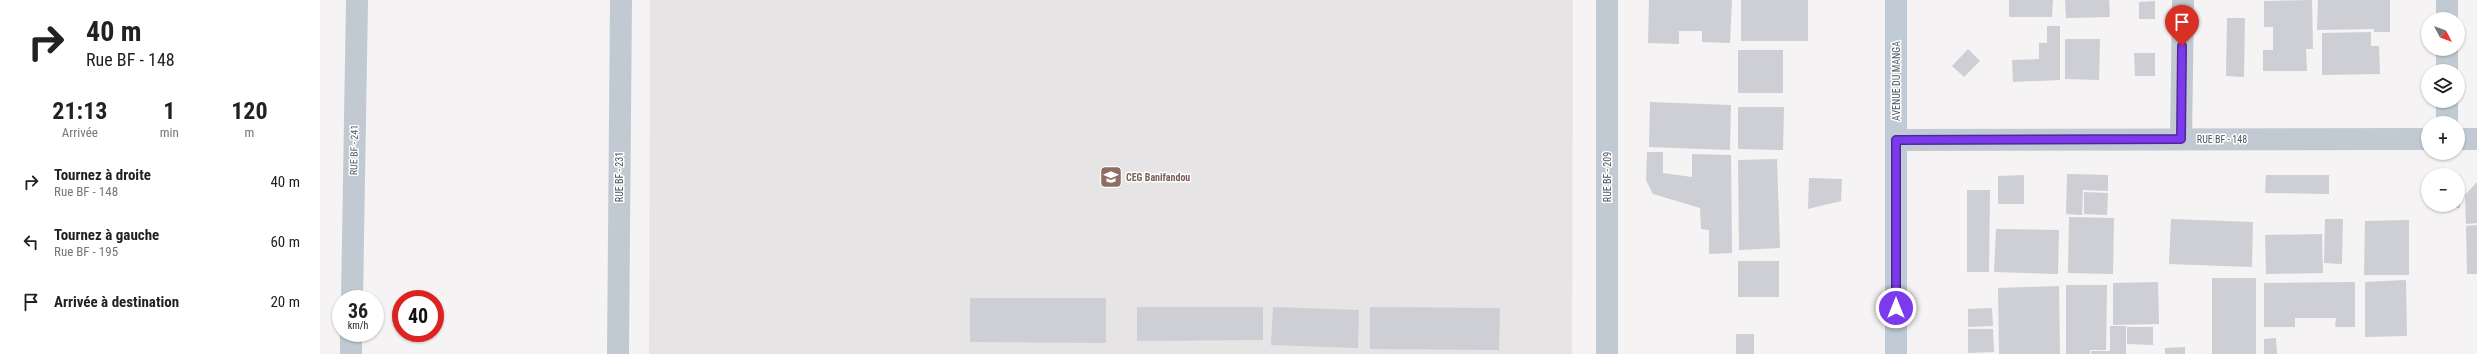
<!DOCTYPE html>
<html lang="fr">
<meta charset="utf-8">
<style>
body{margin:0;font-family:"Roboto Condensed",sans-serif;background:#f2f2f2;color:#222;height:100vh;display:flex;flex-direction:column;font-size:15px;white-space:nowrap}
*{box-sizing:border-box;margin:0}
p{font-size:13px;color:#767676}
.icon{flex:none;width:22px;height:22px;fill:none;stroke:currentColor;stroke-width:2;stroke-linecap:round;stroke-linejoin:round}
.map{position:relative;flex:1;overflow:hidden}
.details{display:flex;flex-direction:column;background:#fff;width:320px}
.details>*{flex:none}
.guide{background:#fff;color:#222;overflow:hidden}
.needle{width:26px;rotate:131deg}
.fabs{position:absolute;left:2101px;top:12px;display:grid;gap:8px}
.fabs a{display:grid;place-items:center;width:44px;height:44px;border-radius:50%;background:#fff;box-shadow:0 1px 3px #0004;font-size:20px}
.speed{position:absolute;left:12px;top:290px;display:flex;gap:8px;font-size:20px;font-weight:700;text-align:center}
.speed>*{display:grid;place-content:center;width:52px;height:52px;border-radius:50%;background:#fff;box-shadow:0 1px 3px #0004;line-height:1}
.speed small{font-size:10px;font-weight:400}
.speed .limit{border:6px solid #d22;background:#fff;color:#111}
.pin{position:absolute;display:grid;place-items:center;width:34px;height:34px;color:#fff;margin:-41px -17px;border-radius:50% 50% 50% 0;rotate:-45deg;box-shadow:0 0 4px #0007}
.pin .icon{rotate:45deg}
.me{position:absolute;width:44px;margin:-22px;rotate:0deg;stroke-linejoin:round;filter:drop-shadow(0 0 3px #0008)}
.turn{display:flex;align-items:center;gap:14px;height:84px;padding:0 20px;font-size:18px}
.turn .icon{width:52px;height:52px;stroke-width:2.5}
.turn b{display:block;font-size:28px;line-height:34px}
.eta{display:flex;justify-content:space-evenly;align-items:center;height:68px;text-align:center}
.eta b{font-size:24px;font-weight:700;line-height:28px}
ul{padding:0;list-style:none}
li{display:flex;align-items:center;gap:12px;height:60px;padding:0 20px}
li div{flex:1}
li b{display:block;font-size:15px}
li em{font-style:normal}
main{display:flex;flex:1;min-height:0}
.map>svg:first-child{display:block}
.education{fill:#e6e4e5}
.building{fill:#cdcfd5}
.lines{fill:none;stroke-linecap:round;stroke-linejoin:round}
.street{stroke:#c1cad2;stroke-width:22}
.secondary{stroke:#c1cbd6;stroke-width:22}
.route-casing{stroke:#51269a;stroke-width:10}
.route{stroke:#7c3aed;stroke-width:7}
.labels{text-anchor:middle;dominant-baseline:central;stroke-width:3;stroke-linejoin:round;paint-order:stroke}
.street-label{font-size:10px;fill:#4a5661;stroke:#fff}
.education-label{font-size:10px;font-weight:bold;fill:#785e54;stroke:#fff;text-anchor:start}
</style>
<main>
<section class="details">
<div class="guide">
<div class="turn"><svg class="icon" aria-label="right" viewBox="0 0 24 24"><path d="M7 20v-9h11M14 6l5 5-5 5"/></svg><div><b>40 m</b>Rue BF - 148</div></div>
</div>
<div class="eta">
<div><b>21:13</b><p>Arrivée</p></div>
<div><b>1</b><p>min</p></div>
<div><b>120</b><p>m</p></div>
</div>
<ul>
<li><svg class="icon" aria-label="right" viewBox="0 0 24 24"><path d="M7 20v-9h11M14 6l5 5-5 5"/></svg><div><b>Tournez à droite</b><p>Rue BF - 148</p></div><em>40 m</em></li>
<li><svg class="icon" aria-label="left" viewBox="0 0 24 24"><path d="M17 20v-9H6M10 6l-5 5 5 5"/></svg><div><b>Tournez à gauche</b><p>Rue BF - 195</p></div><em>60 m</em></li>
<li><svg class="icon" aria-label="arrive" viewBox="0 0 24 24"><path d="M6 21V4h12l-3 4 3 4H6"/></svg><div><b>Arrivée à destination</b></div><em>20 m</em></li>
</ul>
</section>
<div class="map">
<svg width="2157" height="354" viewBox="0 0 2157 354">
<rect width="100%" height="100%" fill="#f5f3f3"/>
<!-- education -->
<path class="education" d="M330 0H1253L1252 354H329Z"/>
<!-- building -->
<path class="building" d="M1329 0H1412L1410 43 1382 42V31H1359V44L1328 43Z
M1421 0H1488V41H1421Z
M1689 0H1733L1732 17H1689Z
M1745 0H1789L1790 17 1746 18Z
M1992 0 1993 49H1986L1987 71H1943V50H1953V27H1944V1Z
M1998 0H2070V32H2054V29L1997 30Z
M1835 1V19H1819V2Z
M1907 18H1925L1924 77 1906 76Z
M1727 26H1740V80L1693 82 1692 60 1719 59V43H1727Z
M2051 32V46H2059L2060 74 2002 75V33Z
M1745 39H1780L1779 80 1745 79Z
M1648 49 1660 61 1644 77 1632 66Z
M1418 50H1463V93H1418Z
M1814 53H1835V76H1815Z
M1330 102 1411 105 1410 150 1329 147Z
M1418 107H1464L1463 150 1418 149Z
M1327 152H1343V173L1372 177V154L1411 155 1412 253 1389 254V230L1381 229 1380 208 1333 194 1326 180Z
M1457 159 1460 248 1419 250 1418 160Z
M1747 174 1788 175V191L1763 190 1762 215 1746 214Z
M1704 175V204H1678V176Z
M1946 175H2009V194L1945 193Z
M2138 175H2140V208H2129V205H2138Z
M1489 178 1522 179 1521 201 1488 209Z
M2157 182V223L2146 224 2145 195Z
M1647 190H1670L1669 272H1647Z
M1764 192 1788 193 1787 215 1764 214Z
M1749 217 1794 218 1793 274 1748 273Z
M1851 219 1933 222 1932 267 1849 264Z
M2005 219H2023L2022 264 2004 263Z
M2089 220V275H2044L2045 221Z
M2157 225V274H2147L2146 226Z
M1676 229 1739 230 1738 274 1674 272Z
M2002 234 2003 273 1946 274 1945 235Z
M1418 261H1459V297H1418Z
M1892 278H1936V354H1892Z
M2086 280 2087 336 2045 337V282Z
M1838 282 1839 324 1793 325V283Z
M2035 282V327H2015L2016 318H1975V327H1944V283Z
M1746 285H1787L1786 350H1770V354H1746Z
M1739 286 1740 354H1679L1678 288Z
M650 298H786V343L650 342Z
M817 307H943V340L817 341Z
M953 307 1039 310 1038 348 951 345Z
M1050 307 1180 308 1179 350 1050 349Z
M1672 308 1673 326 1648 327V309Z
M1790 326H1806V354H1771V351H1790Z
M1807 327H1833V345L1807 344Z
M1648 329H1673L1674 352 1648 353Z
M1416 334H1434V354H1416Z
M1956 338 1957 354H1944V339Z
M1865 347V354H1845V348Z"/>
<g class="lines">
<!-- street -->
<path class="street" d="M2127 19V0
M2127 71V49
M2127 123V101
M1861 139 1863 0
M2138 139H2157
M1576 140 2108 139
M32 299 37 0
M31 354V333
M298 354 301 0
M1287 354V0"/>
<!-- secondary -->
<path class="secondary" d="M1576 354V0"/>
</g>
<g class="lines">
<!-- route casing -->
<g class="route-casing">
<path id="route" d="M1576 308V140L1861 139 1862 46"/>
</g>
<!-- route -->
<use href="#route" class="route"/>
</g>
<!-- icons -->
<defs>
<g id="school-square" transform="scale(1.15)"><rect x="-9" y="-9" width="18" height="18" rx="4" fill="#8d6e63" stroke="#fff"/><path d="M0-5L7-2L0 1L-7-2ZM-4 1L0 2.5L4 1V4Q0 6-4 4Z" fill="#fff"/></g>
</defs>
<g fill-rule="evenodd">
<use href="#school-square" x="791" y="177"/>
</g>
<g class="labels">
<!-- street labels -->
<g class="street-label">
<text transform="translate(1576 81) rotate(-90)">AVENUE DU MANGA</text>
<text x="1902" y="139">RUE BF - 148</text>
<text transform="translate(34 150) rotate(-89)">RUE BF - 241</text>
<text transform="translate(299 177) rotate(-90)">RUE BF - 231</text>
<text transform="translate(1287 177) rotate(-90)">RUE BF - 209</text>
</g>
<!-- education labels -->
<g class="education-label">
<text x="806" y="177">CEG Banifandou</text>
</g>
</g>
</svg>
<div class="fabs">
<a><svg class="needle" viewBox="-14 -14 28 28"><path d="M0-13l5 13h-10z" fill="#e53935"/><path d="M0 13l5-13h-10z" fill="#767676"/></svg></a>
<a><svg class="icon" aria-label="layers" viewBox="0 0 24 24"><path d="M12 4l9 5-9 5-9-5zM3 14l9 5 9-5"/></svg></a>
<a>+</a>
<a>−</a>
</div>
<div class="speed"><div>36<small>km/h</small></div><div class="limit">40</div></div>
<div class="pin" style="left:1862px;top:46px;background:#d93025"><svg class="icon" aria-label="arrive" viewBox="0 0 24 24"><path d="M6 21V4h12l-3 4 3 4H6"/></svg></div>
<svg class="me" style="left:1576px;top:308px" viewBox="-20 -20 40 40"><circle r="17" fill="#7c3aed" stroke="#fff" stroke-width="3"/><path d="M0-11L8 9 0 5-8 9z" fill="#fff"/></svg>
</div>
</main>
